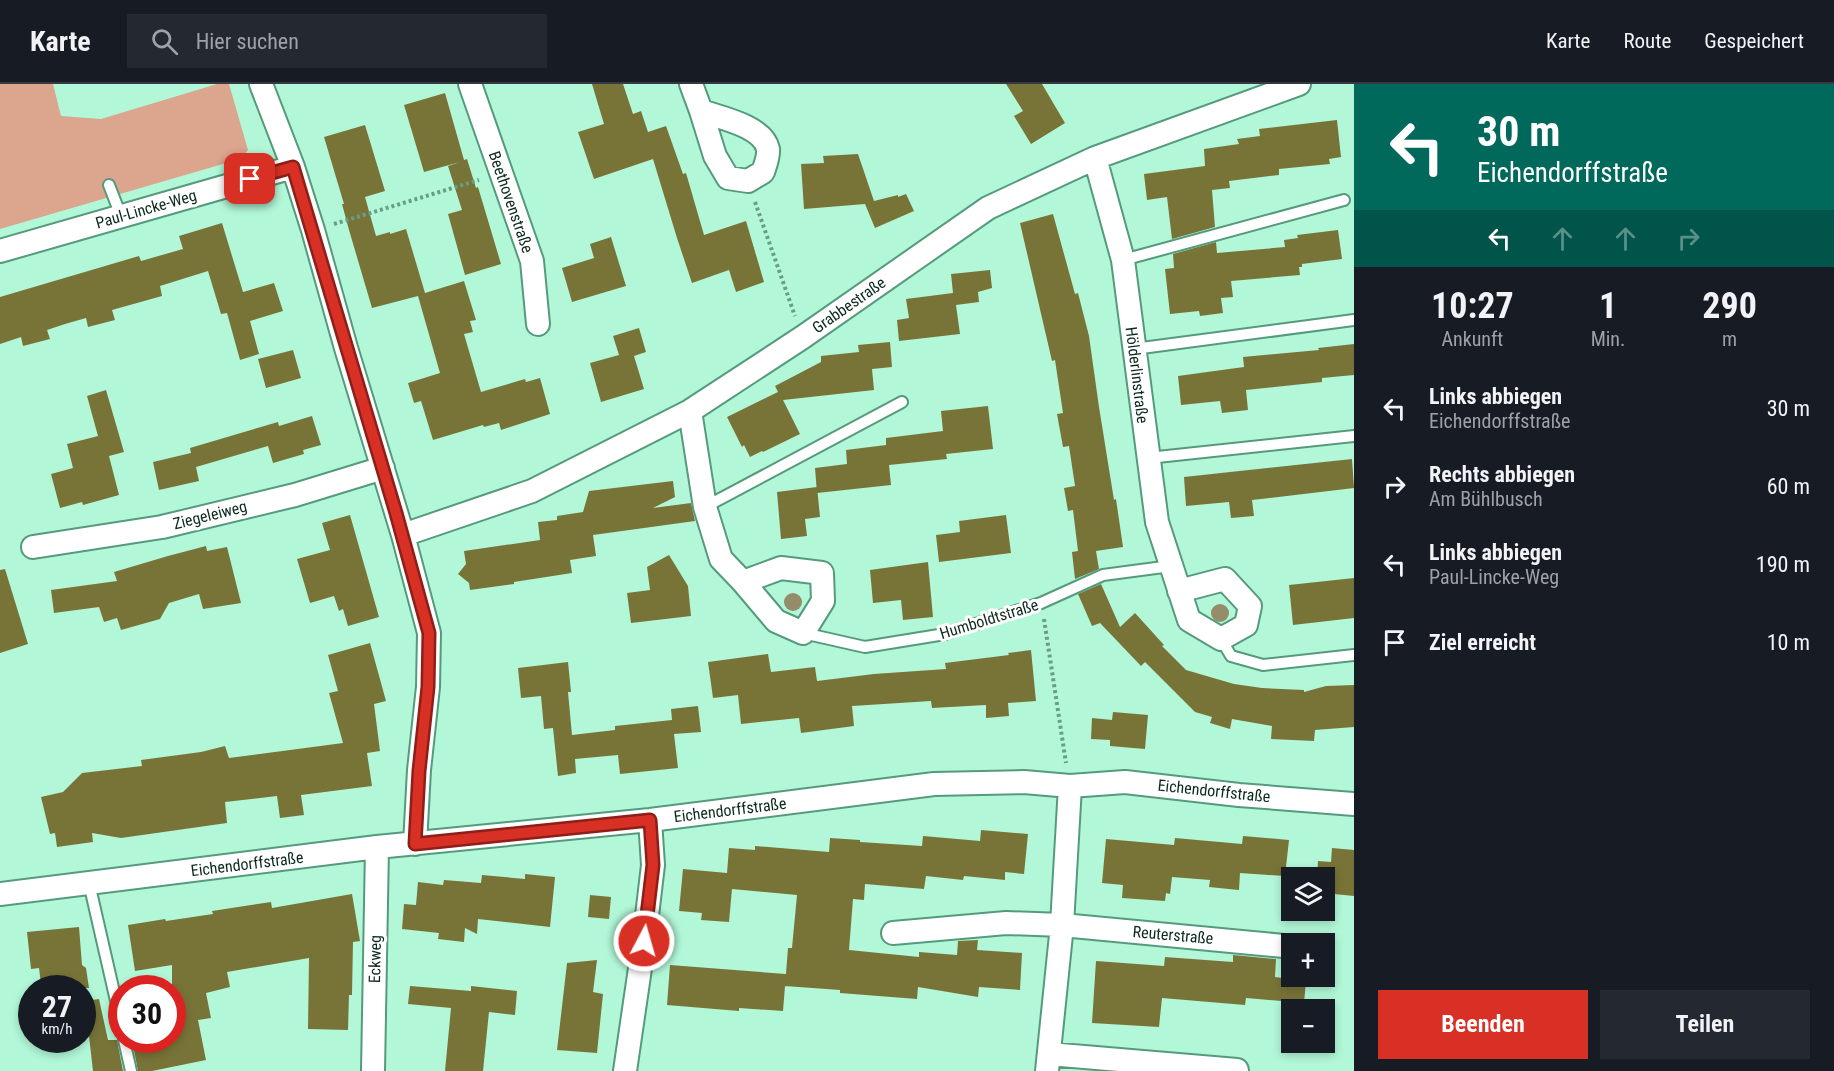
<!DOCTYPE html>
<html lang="de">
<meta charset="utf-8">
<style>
body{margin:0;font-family:"Roboto Condensed",sans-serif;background:#242831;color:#f1f3f6;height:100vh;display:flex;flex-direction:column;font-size:22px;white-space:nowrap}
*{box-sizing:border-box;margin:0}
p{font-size:20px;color:#9ea1a6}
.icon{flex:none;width:33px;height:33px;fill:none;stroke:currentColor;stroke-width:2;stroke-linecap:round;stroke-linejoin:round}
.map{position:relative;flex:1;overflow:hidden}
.details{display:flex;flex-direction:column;background:#171b24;width:480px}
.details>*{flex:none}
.guide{background:#00695c;color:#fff;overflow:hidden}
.tools{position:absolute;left:1281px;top:783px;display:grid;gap:12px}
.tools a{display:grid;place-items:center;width:54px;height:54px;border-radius:0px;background:#171b24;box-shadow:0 3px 9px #0003;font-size:30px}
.speed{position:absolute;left:18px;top:891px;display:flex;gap:12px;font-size:30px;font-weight:700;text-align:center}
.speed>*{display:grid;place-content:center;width:78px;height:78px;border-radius:50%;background:#171b24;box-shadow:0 3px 9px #0003;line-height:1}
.speed small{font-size:15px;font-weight:400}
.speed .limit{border:9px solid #d22;background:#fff;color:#111}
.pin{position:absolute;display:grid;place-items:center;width:51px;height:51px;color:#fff;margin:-26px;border-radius:12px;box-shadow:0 3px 9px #0006}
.me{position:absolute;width:66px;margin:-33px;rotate:6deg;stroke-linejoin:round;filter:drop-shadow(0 0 4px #0008)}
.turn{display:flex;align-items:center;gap:21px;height:126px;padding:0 24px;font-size:27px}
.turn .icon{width:78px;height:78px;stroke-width:2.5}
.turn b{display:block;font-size:42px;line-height:51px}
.lanes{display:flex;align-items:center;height:57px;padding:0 24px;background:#0003;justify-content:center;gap:30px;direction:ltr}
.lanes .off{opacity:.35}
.eta{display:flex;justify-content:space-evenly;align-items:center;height:102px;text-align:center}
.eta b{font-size:36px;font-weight:700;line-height:42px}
.button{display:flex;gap:12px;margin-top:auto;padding:12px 24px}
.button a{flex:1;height:69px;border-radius:0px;background:#d93025;color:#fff;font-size:24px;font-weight:700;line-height:69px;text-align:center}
.button a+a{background:#242831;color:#f1f3f6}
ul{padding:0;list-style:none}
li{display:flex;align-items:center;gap:18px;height:78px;padding:0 24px}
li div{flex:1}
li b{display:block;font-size:22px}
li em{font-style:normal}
header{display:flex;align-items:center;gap:36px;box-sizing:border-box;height:84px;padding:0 30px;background:#171b24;border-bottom:2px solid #363941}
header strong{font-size:28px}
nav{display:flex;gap:33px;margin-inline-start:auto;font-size:21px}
.search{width:420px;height:54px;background:#242831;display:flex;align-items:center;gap:15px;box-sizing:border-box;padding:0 21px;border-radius:0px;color:#9ea1a6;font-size:22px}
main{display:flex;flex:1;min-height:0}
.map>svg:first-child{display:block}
.green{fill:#dba58e}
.building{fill:#787438}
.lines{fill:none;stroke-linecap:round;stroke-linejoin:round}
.lane-casing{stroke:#569a7d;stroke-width:14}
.street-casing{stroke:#569a7d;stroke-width:26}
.path{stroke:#699d86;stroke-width:4;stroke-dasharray:3 3;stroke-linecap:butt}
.lane{stroke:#fff;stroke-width:10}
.street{stroke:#fff;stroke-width:22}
.tree{fill:#958d69}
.route-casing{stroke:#8d1f18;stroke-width:15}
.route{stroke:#d93025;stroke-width:10}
.labels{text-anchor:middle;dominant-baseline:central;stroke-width:6;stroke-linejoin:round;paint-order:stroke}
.street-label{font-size:16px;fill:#0c291d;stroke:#fff}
</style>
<header>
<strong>Karte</strong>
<div class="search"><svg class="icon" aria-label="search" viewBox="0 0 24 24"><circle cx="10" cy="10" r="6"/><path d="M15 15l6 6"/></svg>Hier suchen</div>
<nav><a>Karte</a><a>Route</a><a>Gespeichert</a></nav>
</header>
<main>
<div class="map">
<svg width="1354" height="987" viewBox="0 0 1354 987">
<rect width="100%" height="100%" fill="#b2f8d8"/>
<!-- green -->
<path class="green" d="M0 0H53L61 32 101 35 217 0H229L248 66 240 75 0 145Z"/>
<!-- building -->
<path class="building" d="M592 0H623L633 30 641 27 648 48 666 42 683 90 686 89 704 151 746 137 764 198 736 208 729 186 692 199 677 154 653 75 594 95 578 48 604 40Z
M1006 0H1042L1065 39 1031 60 1014 32 1023 27Z
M445 9 464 76 467 75 476 104 478 103 501 180 465 191 448 130 462 126 448 82 460 78 424 88 404 21Z
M1337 36 1341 73 1329 75 1330 80 1279 85V91L1229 97 1230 104 1212 106 1215 143 1172 155 1167 113 1147 116 1144 90 1205 82 1204 65 1239 60 1237 55 1260 52 1259 45Z
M365 41 385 107 365 113 376 152 390 148V150L406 145 425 209 464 197 476 236 470 237 473 248 464 250 481 308 525 295 526 298 540 294 550 330 501 346 499 339 484 343 483 341 433 356 421 317 414 319 408 299 440 289 418 212 372 224 349 146 342 120H344L324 53Z
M858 70 874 117 898 111V113L906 110 914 127 875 144 865 120 804 125 801 80 824 79 823 72Z
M1053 130 1075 210 1078 209 1089 252 1099 323 1114 416 1116 415 1123 463 1096 467 1099 485 1075 495 1072 468 1078 467 1073 426 1068 427 1064 404 1075 402 1069 362 1063 363 1057 330 1063 329 1055 276 1052 277 1020 139Z
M222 139 243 208 274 199 283 227 250 237 259 270 240 276 227 229 221 230 208 187 160 202 162 212 112 226 115 236 88 243 86 234 65 240 47 246 50 255 23 262 21 253 0 260V213L139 172 141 177 183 165 179 152Z
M1338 146 1342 175 1302 180V183H1299L1300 191 1231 197 1233 213 1221 214 1223 229 1200 232 1199 227 1170 230 1165 185 1174 184 1173 170 1216 158 1217 169 1285 163 1284 156 1298 154 1297 151Z
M611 153 626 202 572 218 562 184 594 174 590 160Z
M990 186 992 204 978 208 979 218 956 221 960 250 899 257 897 236 909 234 906 215 953 209 951 190Z
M639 244 646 268 634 272 644 305 601 318 590 279 619 271 613 252Z
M890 258 892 283 872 285 874 306 783 316 800 350 763 368 762 367 750 373 744 361 742 363 727 333 778 308 775 302 821 278V272L859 268 858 261Z
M1354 260V291L1322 294V298L1246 306 1248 326 1222 329 1220 317 1181 321 1178 292 1244 283 1243 273 1319 266 1318 264Z
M293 266 301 294 266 304 258 275Z
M106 306 124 368 109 372 119 411 83 421 82 418 60 424 51 390 73 384 67 360 98 352 87 312Z
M988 322 993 365 946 370 947 375 889 381 891 401 817 409 815 384 847 380 846 366 886 361V354L943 347 941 327Z
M312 332 321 361 303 366 304 370 273 379 268 362 196 383 199 397 159 406 153 378 191 369 190 364 278 338 279 342Z
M1352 375 1354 404 1252 416 1254 432 1231 434 1229 418 1186 422 1184 393Z
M673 397 675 413 653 424 691 419 695 437 593 451 596 472 570 476 572 489 514 498V500L470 506 469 499 458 490 466 480 464 467 540 456 538 438 557 436V432L583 428 589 407Z
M817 403 820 433 805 435 807 452 781 455 777 408Z
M350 431 379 533 348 542 343 525 339 527 334 512 310 519 297 475 330 466 322 439Z
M1006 431 1011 469 939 478 936 451 960 448 959 437Z
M206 462 207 467 227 463 241 519 203 525 199 510 169 519 160 535 121 546 117 534 104 538 99 523 54 529 51 506 117 497 114 488 168 472Z
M669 471 688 502 691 532 631 539 627 509 650 506 647 483Z
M928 478 933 533 903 536 901 516 873 519 870 486Z
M5 485 28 560 0 569V486Z
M1354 494V534L1293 541 1289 501Z
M1101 500 1120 543 1135 529 1164 561 1162 562 1186 586 1234 600 1262 604 1304 606V608L1326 602 1354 601V643L1315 646 1314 657 1271 655 1272 642 1232 635 1230 645 1210 639 1212 633 1195 628 1145 578 1141 582 1100 539 1092 542 1078 510Z
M370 559 386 617 374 620 380 667 367 669 372 702 301 711 304 731 280 734 277 712 225 718 227 739 121 754 92 749 93 758 57 763 55 749 50 750 41 713 63 708 82 689 142 682 141 676 201 668 225 662 229 674 343 659 329 609 338 607 328 571Z
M1031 566 1036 617 1008 619 1009 632 986 634V621L932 624 931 617 852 622 854 642 801 649 799 634 741 640 738 611 713 614 708 578 768 570 771 588 815 583 817 597 874 590 946 585 945 579 1009 571 1008 569Z
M568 578 571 608H568L572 651 615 646V642L672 636 671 625 698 622 701 648 674 650 678 684 620 690 618 671 575 675 576 689 558 692 553 644 544 645 541 612 521 614 518 584Z
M1113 628 1148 631 1145 665 1110 662V656L1091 655 1092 634 1112 636Z
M981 746 1028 750 1024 790 1005 788V796L964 792 963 796 926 792 924 805 865 800 864 816 853 815 849 866 919 873V868L957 871 958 857 978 856 977 866 1022 869 1020 906 979 903 978 913 918 903 917 915 840 909V906L785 902 788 864H792L797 811 732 805 729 838 701 836 702 829 679 827 683 785 727 789 729 764 755 766V762L829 768 830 754 860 756V758L922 762 923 752 980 757Z
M1243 752 1289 756 1285 792 1240 789 1239 806 1209 803 1210 796 1172 793 1170 810 1166 809 1165 817 1122 814 1123 801 1102 799 1106 755 1174 761 1175 754 1242 760Z
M1332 764 1354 766V812L1324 809V794H1317L1318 777 1331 778Z
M525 790 555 793 550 843 478 835 477 850 465 844 464 858 438 855 439 849 402 845 404 820 416 821 418 798 443 801 444 796 481 799 482 791 525 795Z
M352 810 360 857 353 858 352 911H349L348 946 308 945 309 874 227 888 230 903 206 909 211 934 198 936 206 976 152 987H138L132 956H172V881L135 887 128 841 165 835 166 837 213 830 212 827 271 818 272 824Z
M590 811 611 813 609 835 588 833Z
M79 843 82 881 86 884 89 904H51L50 899 41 900 39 884 31 885 27 848Z
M1233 871 1276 875 1275 893 1306 897 1304 919 1246 914 1245 921 1162 914 1159 943 1092 939 1096 877 1164 882 1165 873 1233 878Z
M597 876 593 908 603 910 597 969 557 966 567 879Z
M670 881 786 890 783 927 739 924V927L667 921Z
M410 902 471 907V902L517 907 515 931 489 928 483 987H445L451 924 408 920Z
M99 915 108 956H117L123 987H93L85 917Z"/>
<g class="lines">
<!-- lane casing -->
<g class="lane-casing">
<path id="lane" d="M109 101 121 132
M1123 176 1344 116
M1134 265 1354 236
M1148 374 1354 352
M705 423 902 318
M803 549 865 563 945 550 1041 519 1103 491 1171 482
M1221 555 1231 572 1263 581 1354 571
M89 799 122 943
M124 956 131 987"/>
</g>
<!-- street casing -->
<g class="street-casing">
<path id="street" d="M261 0 293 83 313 146 346 264 403 451 429 549 428 603 419 686 415 760
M470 0 532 177 538 240
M691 0 701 27 715 72 728 94 748 97 763 88C765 82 769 72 768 65 763 42 721 34 701 27
M1095 74 1123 176 1157 438 1189 536 1221 555 1246 541 1250 522 1225 495 1179 507
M0 167 293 83
M690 327 705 423 721 475 743 498 776 537 803 549 823 517 822 489 781 484 743 498
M403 451 532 407 690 327 803 253 988 124 1095 74 1299 0
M33 463 162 443 295 411 383 384
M0 810 377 763 650 736 934 700 1024 698 1070 702 1125 698 1239 711 1354 720
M893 849 1006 839 1062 841 1284 862
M1049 970 1237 986
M373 987 377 763
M625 987 644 857 653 781 650 736
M1047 987 1062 841 1070 702"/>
</g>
<!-- path -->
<path class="path" d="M755 118 795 232
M334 140 479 96
M1044 535 1066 679"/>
<!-- lane -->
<use href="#lane" class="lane"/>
<!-- street -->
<use href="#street" class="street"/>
</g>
<!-- trees -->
<g class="tree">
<circle cx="793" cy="518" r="9"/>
<circle cx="1220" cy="529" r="9"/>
</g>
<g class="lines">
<!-- route casing -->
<g class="route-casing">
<path id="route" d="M250 95 293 83 396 429 429 549 428 603 419 687 415 760 650 736 653 781 644 857"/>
</g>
<!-- route -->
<use href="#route" class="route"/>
</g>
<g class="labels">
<!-- street labels -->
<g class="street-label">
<text transform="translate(511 118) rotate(71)">Beethovenstraße</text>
<text transform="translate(146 125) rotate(-16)">Paul-Lincke-Weg</text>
<text transform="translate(849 221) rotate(-35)">Grabbestraße</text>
<text transform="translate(1137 291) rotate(83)">Hölderlinstraße</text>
<text transform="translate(210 431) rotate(-14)">Ziegeleiweg</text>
<text transform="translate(989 535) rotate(-17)">Humboldtstraße</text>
<text transform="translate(1214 707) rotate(6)">Eichendorffstraße</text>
<text transform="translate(730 726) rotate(-7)">Eichendorffstraße</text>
<text transform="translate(247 780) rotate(-7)">Eichendorffstraße</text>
<text transform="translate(1173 851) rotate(5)">Reuterstraße</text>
<text transform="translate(375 875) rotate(-89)">Eckweg</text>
</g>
</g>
</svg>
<div class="tools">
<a><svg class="icon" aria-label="layers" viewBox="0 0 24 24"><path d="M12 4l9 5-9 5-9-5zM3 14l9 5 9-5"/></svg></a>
<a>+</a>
<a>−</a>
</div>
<div class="speed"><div>27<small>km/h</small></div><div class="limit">30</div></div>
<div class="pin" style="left:250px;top:95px;background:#d93025"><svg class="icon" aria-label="arrive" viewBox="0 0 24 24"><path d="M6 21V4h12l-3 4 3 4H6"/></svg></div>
<svg class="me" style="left:644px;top:857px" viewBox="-20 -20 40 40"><circle r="17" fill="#d93025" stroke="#fff" stroke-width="3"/><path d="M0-11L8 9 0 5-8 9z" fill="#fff"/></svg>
</div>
<section class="details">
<div class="guide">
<div class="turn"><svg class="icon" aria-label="left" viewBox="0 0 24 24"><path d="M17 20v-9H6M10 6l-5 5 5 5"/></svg><div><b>30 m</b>Eichendorffstraße</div></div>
<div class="lanes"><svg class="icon" aria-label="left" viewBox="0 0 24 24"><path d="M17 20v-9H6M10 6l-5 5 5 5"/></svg><svg class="icon off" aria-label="ahead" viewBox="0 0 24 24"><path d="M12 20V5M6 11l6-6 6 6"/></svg><svg class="icon off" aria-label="ahead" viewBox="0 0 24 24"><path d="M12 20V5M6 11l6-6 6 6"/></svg><svg class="icon off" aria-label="right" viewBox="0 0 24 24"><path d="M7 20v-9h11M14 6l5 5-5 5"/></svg></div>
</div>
<div class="eta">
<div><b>10:27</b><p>Ankunft</p></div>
<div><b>1</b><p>Min.</p></div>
<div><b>290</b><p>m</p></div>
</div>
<ul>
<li><svg class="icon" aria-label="left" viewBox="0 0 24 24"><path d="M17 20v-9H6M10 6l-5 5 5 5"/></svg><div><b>Links abbiegen</b><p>Eichendorffstraße</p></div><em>30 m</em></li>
<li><svg class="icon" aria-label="right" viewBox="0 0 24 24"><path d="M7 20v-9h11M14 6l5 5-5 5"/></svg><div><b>Rechts abbiegen</b><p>Am Bühlbusch</p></div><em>60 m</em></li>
<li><svg class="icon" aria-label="left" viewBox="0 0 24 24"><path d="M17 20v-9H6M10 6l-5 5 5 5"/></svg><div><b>Links abbiegen</b><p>Paul-Lincke-Weg</p></div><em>190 m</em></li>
<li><svg class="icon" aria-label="arrive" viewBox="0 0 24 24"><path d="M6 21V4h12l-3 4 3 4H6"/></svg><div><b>Ziel erreicht</b></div><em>10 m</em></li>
</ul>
<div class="button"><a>Beenden</a><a>Teilen</a></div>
</section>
</main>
